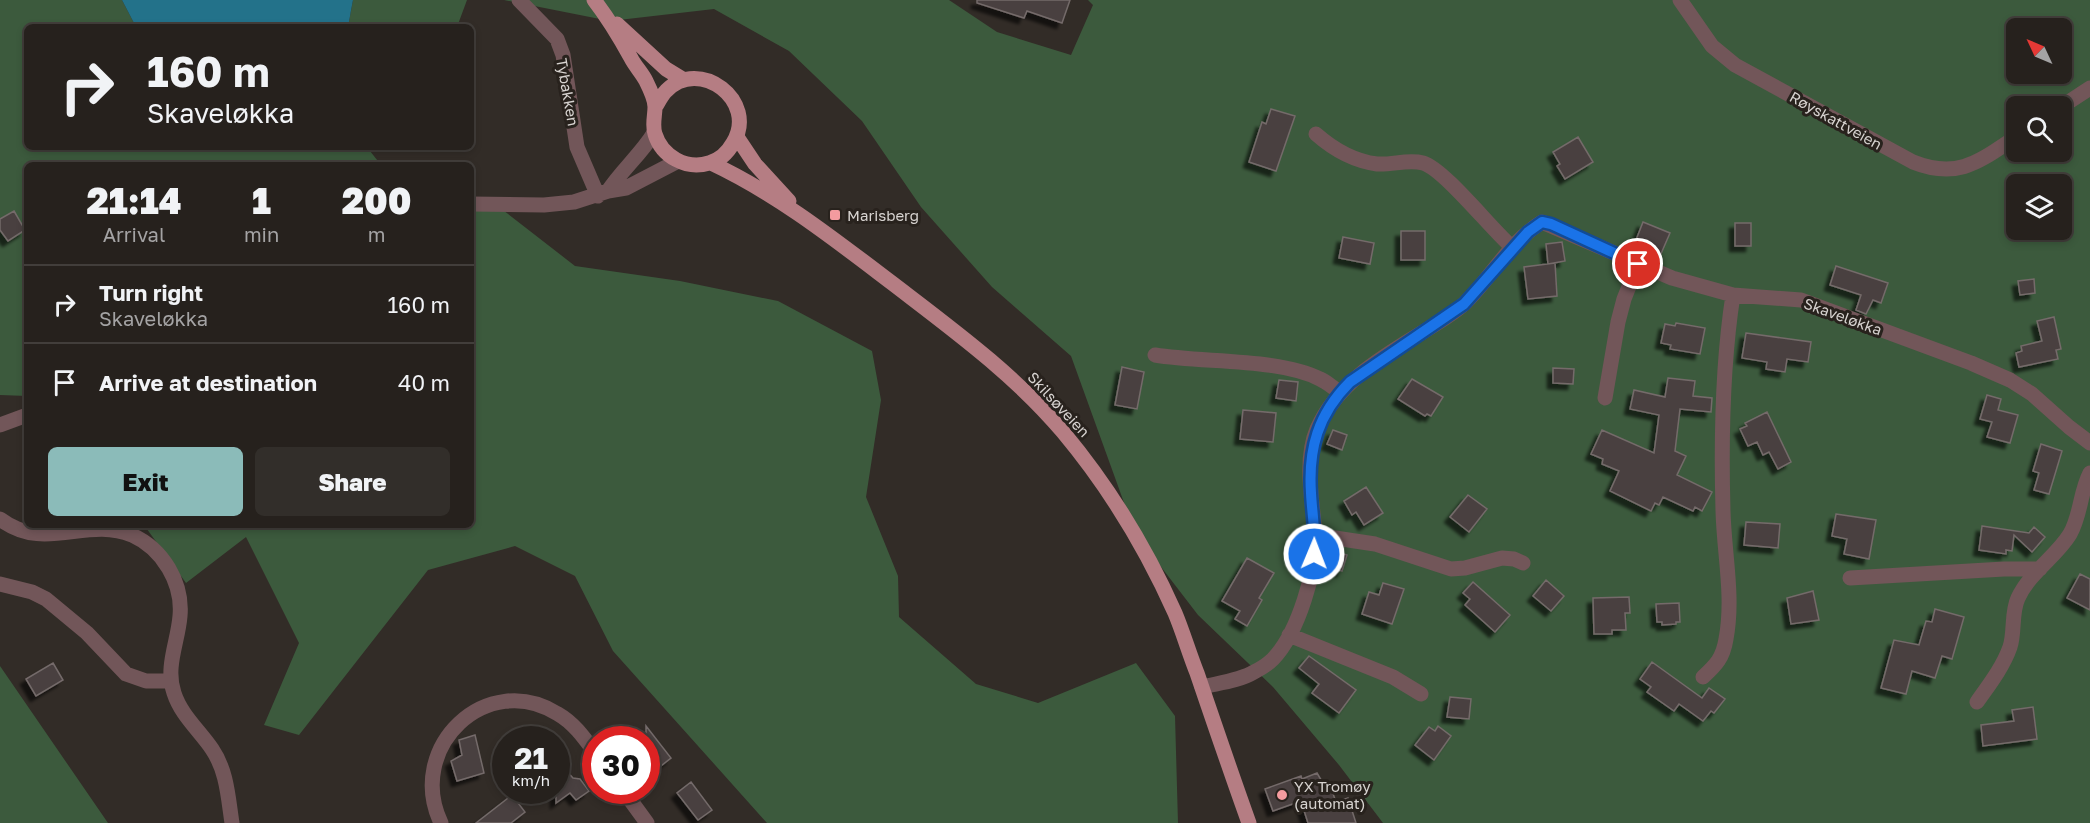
<!DOCTYPE html>
<meta charset="utf-8">
<style>
body{margin:0;font-family:"Golos Text",sans-serif;background:#322e2a;color:#f1f3f6;height:100vh;display:flex;flex-direction:column;font-size:22px;white-space:nowrap}
*{box-sizing:border-box;margin:0}
p{font-size:20px;color:#a4a3a4}
.icon{flex:none;width:33px;height:33px;fill:none;stroke:currentColor;stroke-width:2;stroke-linecap:round;stroke-linejoin:round}
.map{position:relative;flex:1;overflow:hidden}
.side{position:absolute;left:24px;top:162px;width:450px;height:366px;display:flex;flex-direction:column;background:#26211d;border-radius:9px;box-shadow:0 3px 9px #0003,0 0 0 2px #423e3b}
.side>*{flex:none}
.banner{position:absolute;left:24px;top:24px;width:450px;height:126px;border-radius:9px;box-shadow:0 3px 9px #0003,0 0 0 2px #423e3b;background:#26211d;color:#f1f3f6;overflow:hidden}
.needle{width:39px;rotate:314deg}
.tools{position:absolute;left:2006px;top:18px;display:grid;gap:12px}
.tools a{display:grid;place-items:center;width:66px;height:66px;border-radius:9px;background:#26211d;box-shadow:0 3px 9px #0003,0 0 0 2px #423e3b;font-size:30px}
.speed{position:absolute;left:492px;top:726px;display:flex;gap:12px;font-size:30px;font-weight:700;text-align:center}
.speed>*{display:grid;place-content:center;width:78px;height:78px;border-radius:50%;background:#26211d;box-shadow:0 3px 9px #0003,0 0 0 2px #423e3b;line-height:1}
.speed small{font-size:15px;font-weight:400}
.speed .limit{border:9px solid #d22;background:#fff;color:#111}
.pin{position:absolute;display:grid;place-items:center;width:51px;height:51px;color:#fff;margin:-26px;border:3px solid #fff;border-radius:50%;box-shadow:0 2px 6px #0007}
.me{position:absolute;width:66px;margin:-33px;rotate:1deg;stroke-linejoin:round;filter:drop-shadow(0 0 4px #0008)}
.turn{display:flex;align-items:center;gap:21px;height:126px;padding:0 24px;font-size:27px}
.turn .icon{width:78px;height:78px;stroke-width:2.5}
.turn b{display:block;font-size:42px;line-height:51px}
.eta{display:flex;justify-content:space-evenly;align-items:center;height:102px;text-align:center}
.eta b{font-size:36px;font-weight:800;line-height:42px}
.action{display:flex;gap:12px;margin-top:auto;padding:12px 24px}
.action a{flex:1;height:69px;border-radius:9px;background:#8bbbb9;color:#111;font-size:24px;font-weight:800;line-height:69px;text-align:center}
.action a+a{background:#322e2a;color:#f1f3f6}
ul{padding:0;list-style:none}
li{display:flex;align-items:center;gap:18px;height:78px;padding:0 24px;border-top:2px solid #423e3b}
li div{flex:1}
li b{display:block;font-size:22px}
li em{font-style:normal}
.map>svg:first-child{display:block}
.green{fill:#3c5a3d;fill-rule:evenodd}
.water{fill:#23728a}
.building{fill:#494140;stroke:#746b6a;stroke-width:1.5;filter:url(#shadow)}
.lines{fill:none;stroke-linecap:round;stroke-linejoin:round}
.street{stroke:#725659;stroke-width:15}
.primary{stroke:#b57d83;stroke-width:15}
.route-casing{stroke:#114b97;stroke-width:15}
.route{stroke:#1a73e8;stroke-width:10}
.poi-dot{fill:#f49b9f;stroke:#28221d;stroke-width:2}
.labels{text-anchor:middle;dominant-baseline:central;stroke-width:6;stroke-linejoin:round;paint-order:stroke}
.street-label{font-size:15px;fill:#d7d3d0;stroke:#28221d}
.poi-label{font-size:15px;fill:#d7d3d0;stroke:#28221d;text-anchor:start}
</style>
<div class="map">
<svg width="2090" height="823" viewBox="0 0 2090 823">
<defs>
<filter id="shadow"><feDropShadow dx="-5.5" dy="5.5" stdDeviation="1.5" flood-color="#0009"/></filter>
</defs>
<rect width="100%" height="100%" fill="#322c27"/>
<!-- green -->
<path class="green" d="M0 0H122L136 27H27V147H376L370 151 381 165H27V396L0 395Z
M353 0H467L457 27H348Z
M504 0H949L997 32 1071 55 1093 5 1088 0H2090V823H1383L1339 765 1273 687 1198 615 1135 533 1071 356 992 287 921 207 862 121 789 51 714 9 610 21ZM2016 28H2061V74H2016ZM2016 106H2061V152H2016ZM2016 184H2061V230H2016Z
M471 198 494 203 575 266 680 281 778 301 872 351 881 400 866 497 898 576 899 617 976 684 1038 703 1136 663 1175 716 1178 823H767L613 651 575 576 515 546 428 570 299 735 264 725 299 643 246 537 186 583 144 525H471Z
M0 666 108 823H0Z"/>
<!-- water -->
<path class="water" d="M122 0H353L348 27H136Z"/>
<!-- building -->
<path class="building" d="M977 0H1070L1062 23 1027 11 1024 18 977 3Z
M1271 109 1295 116 1276 171 1249 162 1262 122 1266 124Z
M1578 137 1593 162 1565 179 1557 166 1560 164 1553 152Z
M14 211 25 230 8 241 0 230V219Z
M1643 222 1670 233 1660 256 1634 245Z
M1735 223H1751V246H1735Z
M1401 231H1425V260H1401Z
M1343 237 1374 243 1370 264 1339 258Z
M1562 242 1565 261 1548 264 1546 244Z
M1555 263 1557 296 1528 299 1524 267Z
M1836 266 1888 283 1881 303 1873 300 1866 314 1856 310 1861 295 1830 285Z
M2034 279 2035 293 2020 295 2018 281Z
M2054 317 2061 349 2056 350 2058 359 2019 367 2016 353 2022 351 2021 346 2042 341 2037 321Z
M1676 323 1705 328 1700 354 1670 349 1671 345 1661 343 1665 324 1675 326Z
M1746 333 1811 342 1808 362 1787 359 1785 372 1766 369 1767 362 1742 358Z
M1122 367 1144 372 1137 409 1115 405Z
M1553 368 1574 369 1573 384 1553 383Z
M1668 378 1695 381 1693 396 1712 398 1711 412 1680 409 1675 451 1686 456 1677 475 1712 492 1702 511 1695 507 1693 511 1663 497 1659 505 1655 503 1651 511 1610 491 1619 471 1602 464 1603 459 1591 454 1602 430 1654 453 1659 415 1630 409 1634 390 1665 397Z
M1412 379 1443 397 1431 416 1427 414 1425 416 1398 399Z
M1279 380 1298 382 1296 401 1276 398Z
M1987 395 2001 399 1998 410 2018 415 2010 443 1987 437 1992 422 1980 419Z
M1243 410 1276 413 1273 442 1240 439Z
M1767 412 1791 462 1778 469 1769 452 1763 455 1757 442 1748 446 1740 429 1747 426 1745 423Z
M1333 430 1347 435 1342 450 1327 444Z
M2041 444 2062 451 2049 494 2034 490 2039 473 2033 471Z
M1366 487 1383 513 1364 525 1356 512 1352 515 1344 501Z
M1468 495 1487 509 1469 532 1450 517Z
M1836 514 1876 520 1869 559 1844 554 1847 539 1832 536Z
M1746 522 1780 524 1778 548 1744 545Z
M1982 526 2029 533 2034 527 2045 537 2032 552 2014 535 2012 551 2006 550V554L1979 550Z
M1333 551 1347 555 1342 571 1328 567Z
M1247 558 1274 573 1259 598 1262 600 1247 626 1235 619 1240 611 1222 601Z
M2080 574 2090 579V610L2067 598Z
M1546 580 1564 596 1551 611 1533 596Z
M1473 582 1510 615 1495 632 1465 605 1470 599 1463 593Z
M1383 583 1404 589 1392 624 1362 614 1369 592 1379 595Z
M1813 591 1819 620 1791 624 1787 598Z
M1629 597 1630 613H1625L1626 630H1612V634H1594L1593 598Z
M1679 603 1680 622H1676V624L1662 625V622H1657L1656 604Z
M1935 609 1964 617 1952 659 1942 656 1935 678 1912 671 1906 694 1881 688 1894 640 1919 645 1926 621 1932 622Z
M1309 656 1356 690 1339 713 1312 693 1319 684 1299 668Z
M1652 662 1702 698 1709 688 1725 699 1714 713 1711 711 1703 721 1679 704 1674 711 1647 692 1651 687 1640 679Z
M53 663 63 680 36 696 26 679Z
M1450 697 1471 699 1469 719 1447 717Z
M2033 707 2037 739 1983 746 1981 725 2014 721 2012 710Z
M646 726 671 758 657 769 646 756Z
M1438 726 1451 736 1434 760 1415 745 1429 727 1435 731Z
M475 735 484 773 457 781 451 761 462 755 459 740Z
M565 769 573 778 580 779 589 791 576 800 570 793 556 803V776Z
M1317 773 1327 790 1331 788 1336 802 1348 798 1356 823H1308L1301 801 1273 811 1265 789 1301 776 1302 779Z
M691 782 712 810 698 820 677 793Z
M512 795 525 812 511 823H476Z"/>
<g class="lines">
<!-- street -->
<path class="street" d="M519 0 557 39 563 55 577 147 598 196
M1680 0 1712 46 1735 65 1913 162C1958 180 1980 161 2016 137
M2061 107 2090 88
M1316 134C1333 149 1354 161 1377 164 1393 165 1408 159 1423 163 1444 169 1492 230 1513 248
M608 191C622 170 641 154 654 133
M471 204 544 205 574 202 608 191 626 188 678 161
M1155 355C1203 363 1279 358 1320 379 1327 382 1333 388 1340 392
M1605 398 1618 322 1624 299 1638 264
M0 425 27 415
M0 519C45 553 86 516 132 535 163 549 183 583 180 616 178 642 165 667 174 693 181 715 199 730 212 749 227 771 228 797 232 823
M1315 535 1375 544 1451 569 1465 568 1502 558 1514 559 1523 563
M1850 578 2004 569H2040
M0 584 32 592 46 599 87 633 126 674 146 681H170
M1289 635 1393 677 1421 694
M1703 677C1716 665 1723 658 1726 639 1734 597 1724 553 1723 511 1721 439 1722 366 1733 295
M1202 687C1218 683 1239 681 1254 672 1260 669 1268 664 1273 659 1298 633 1318 568 1315 532 1312 499 1304 460 1317 429 1337 383 1382 357 1423 332 1437 323 1452 315 1464 304 1491 278 1509 242 1542 222L1672 278 1733 295 1801 300 1971 363 2010 380 2032 394 2069 427 2090 443
M1977 702C1989 685 2003 667 2010 647 2015 632 2011 613 2018 598 2030 572 2056 557 2070 534 2081 515 2080 492 2090 473
M623 790 647 823
M441 823C405 747 487 669 558 714 574 723 585 739 596 754"/>
<!-- primary -->
<path class="primary" d="M594 0C608 18 620 38 631 58 635 66 642 73 646 81 649 87 655 100 655 107 655 116 652 125 655 134 662 157 687 170 709 163 720 160 728 152 733 143 759 101 699 56 666 91 662 95 659 101 656 106
M617 24 666 69 684 80
M737 137 755 164 789 201
M711 163C777 194 834 239 892 283 952 329 1014 374 1063 432 1109 487 1146 548 1175 613 1183 632 1189 653 1197 673 1214 723 1231 773 1249 823"/>
</g>
<g class="lines">
<!-- route casing -->
<g class="route-casing">
<path id="route" d="M1314 554C1316 533 1312 514 1311 493 1308 449 1318 414 1350 382L1464 304 1528 232 1542 222 1551 224 1638 264"/>
</g>
<!-- route -->
<use href="#route" class="route"/>
</g>
<!-- markers -->
<g class="poi-dot">
<rect x="829" y="209" width="12" height="12" rx="3"/>
<circle cx="1282" cy="795" r="6"/>
</g>
<g class="labels">
<!-- street labels -->
<g class="street-label">
<text transform="translate(568 92) rotate(80)">Tybakken</text>
<text transform="translate(1836 120) rotate(29)">Røyskattveien</text>
<text transform="translate(1843 316) rotate(20)">Skaveløkka</text>
<text transform="translate(1059 404) rotate(47)">Skilsøveien</text>
</g>
<!-- poi labels -->
<g class="poi-label">
<text x="847" y="215">Marisberg</text>
<text x="1294" y="786">YX Tromøy<tspan x="1294" dy="17">(automat)</tspan></text>
</g>
</g>
</svg>
<div class="tools">
<a><svg class="needle" viewBox="-14 -14 28 28"><path d="M0-13l5 13h-10z" fill="#e53935"/><path d="M0 13l5-13h-10z" fill="#a4a3a4"/></svg></a>
<a><svg class="icon" aria-label="search" viewBox="0 0 24 24"><circle cx="10" cy="10" r="6"/><path d="M15 15l6 6"/></svg></a>
<a><svg class="icon" aria-label="layers" viewBox="0 0 24 24"><path d="M12 4l9 5-9 5-9-5zM3 14l9 5 9-5"/></svg></a>
</div>
<div class="speed"><div>21<small>km/h</small></div><div class="limit">30</div></div>
<div class="pin" style="left:1638px;top:264px;background:#d93025"><svg class="icon" aria-label="arrive" viewBox="0 0 24 24"><path d="M6 21V4h12l-3 4 3 4H6"/></svg></div>
<svg class="me" style="left:1314px;top:554px" viewBox="-20 -20 40 40"><circle r="17" fill="#1a73e8" stroke="#fff" stroke-width="3"/><path d="M0-11L8 9 0 5-8 9z" fill="#fff"/></svg>
<div class="banner">
<div class="turn"><svg class="icon" aria-label="right" viewBox="0 0 24 24"><path d="M7 20v-9h11M14 6l5 5-5 5"/></svg><div><b>160 m</b>Skaveløkka</div></div>
</div>
<section class="side">
<div class="eta">
<div><b>21:14</b><p>Arrival</p></div>
<div><b>1</b><p>min</p></div>
<div><b>200</b><p>m</p></div>
</div>
<ul>
<li><svg class="icon" aria-label="right" viewBox="0 0 24 24"><path d="M7 20v-9h11M14 6l5 5-5 5"/></svg><div><b>Turn right</b><p>Skaveløkka</p></div><em>160 m</em></li>
<li><svg class="icon" aria-label="arrive" viewBox="0 0 24 24"><path d="M6 21V4h12l-3 4 3 4H6"/></svg><div><b>Arrive at destination</b></div><em>40 m</em></li>
</ul>
<div class="action"><a>Exit</a><a>Share</a></div>
</section>
</div>
